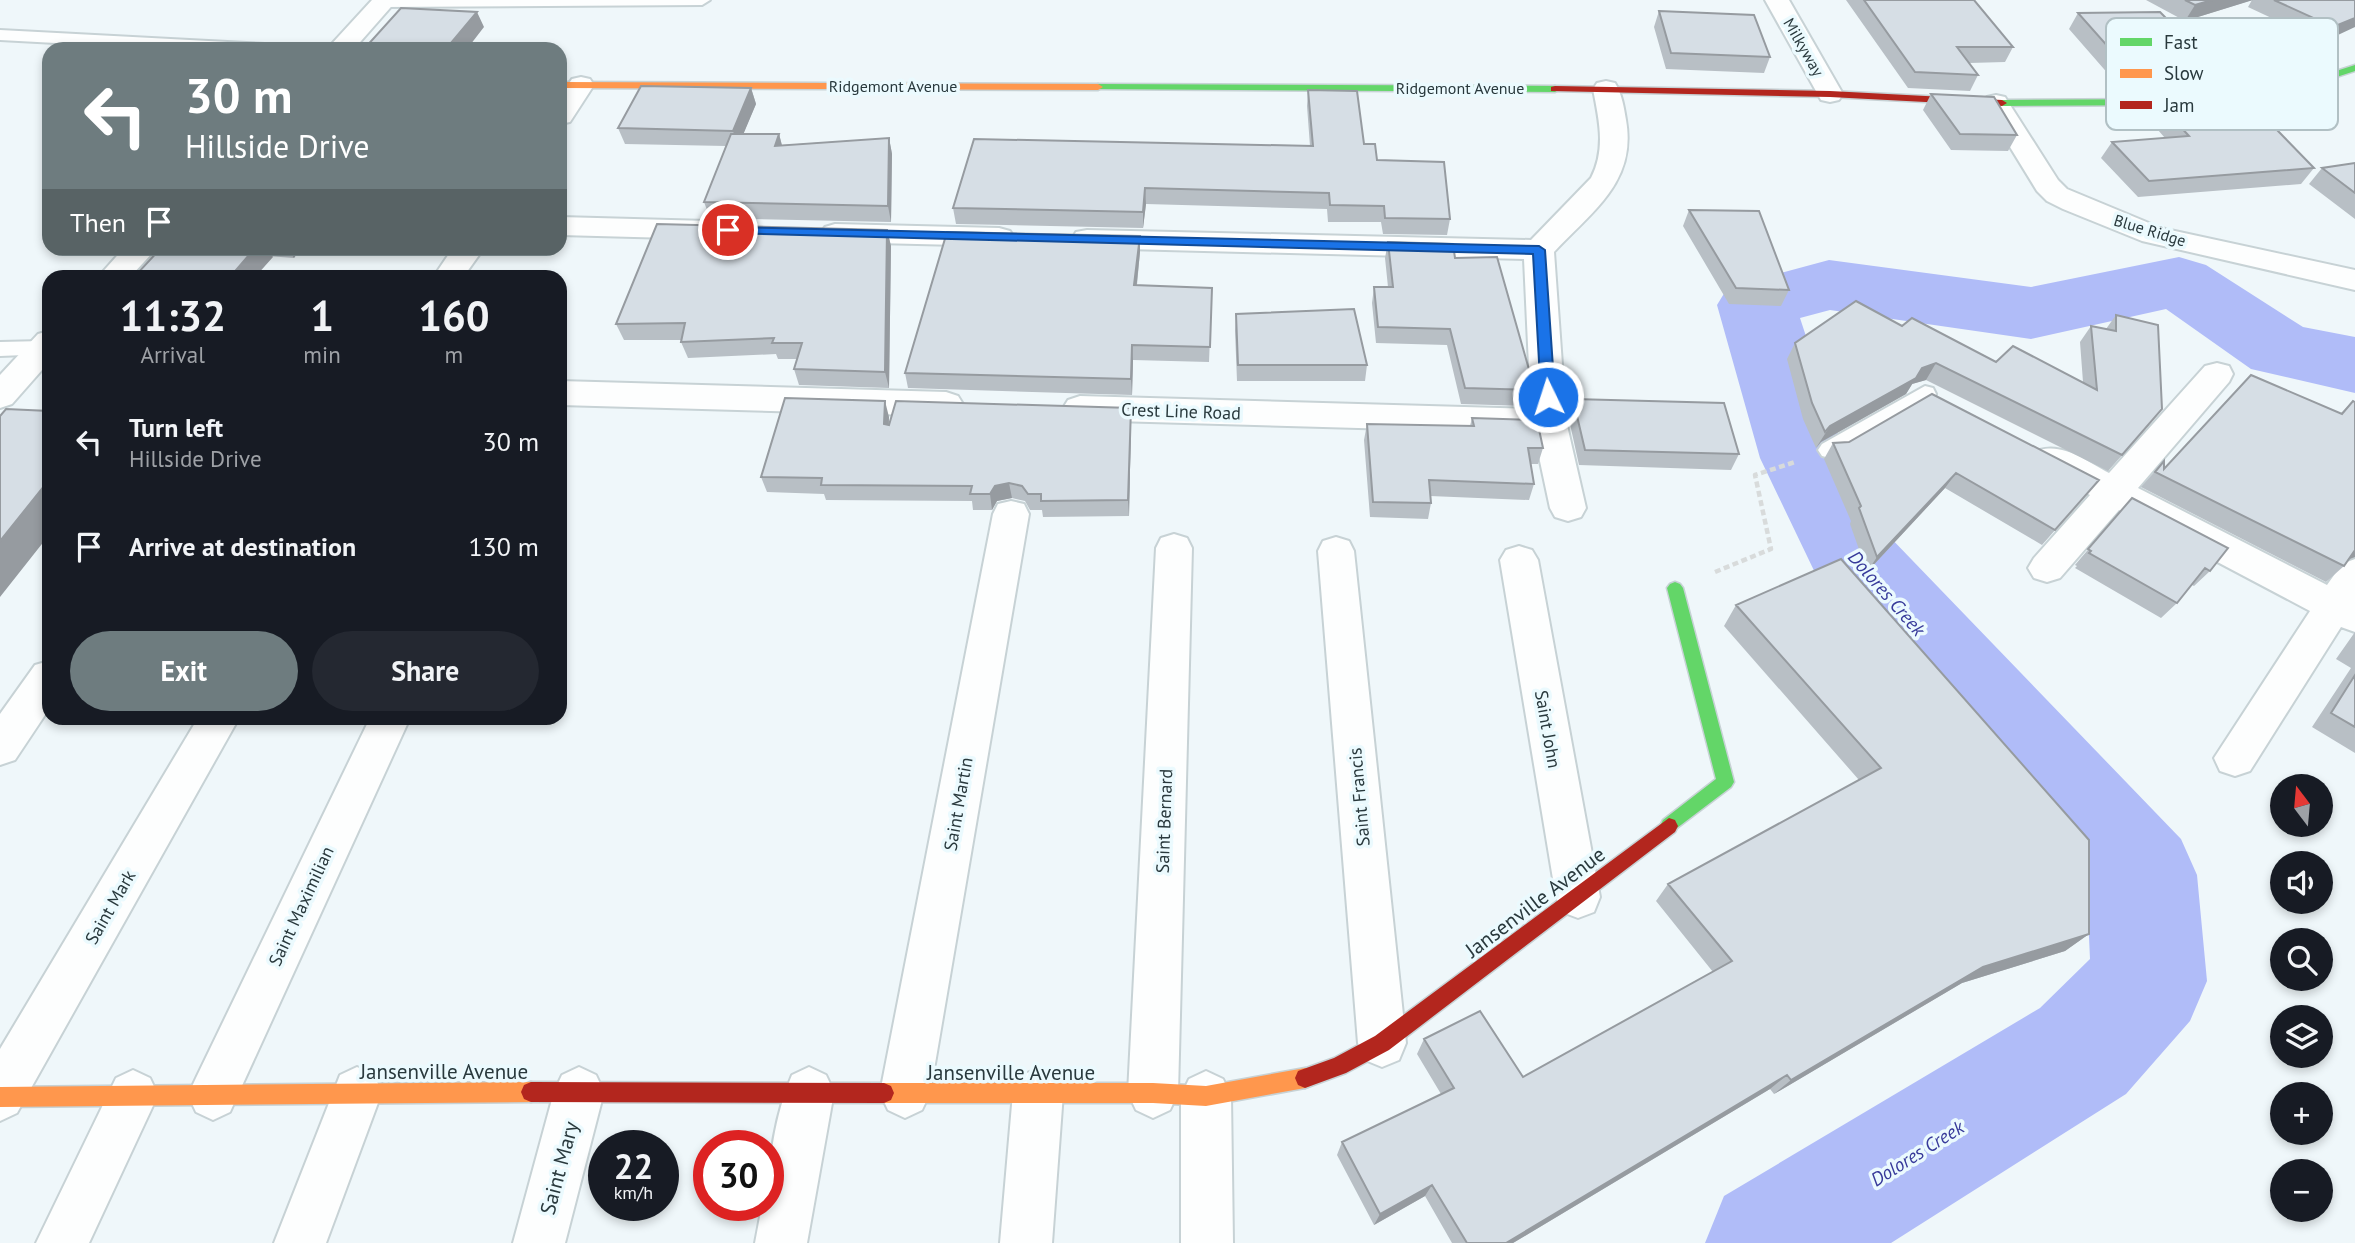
<!DOCTYPE html>
<meta charset="utf-8">
<style>
body{margin:0;font-family:"PT Sans",sans-serif;background:#242831;color:#f1f3f6;height:100vh;display:flex;flex-direction:column;font-size:26px;white-space:nowrap}
*{box-sizing:border-box;margin:0}
p{font-size:23px;color:#9ea1a6}
.icon{flex:none;width:38px;height:38px;fill:none;stroke:currentColor;stroke-width:2;stroke-linecap:round;stroke-linejoin:round}
.map{position:relative;flex:1;overflow:hidden}
.panel{position:absolute;left:42px;top:270px;width:525px;height:455px;display:flex;flex-direction:column;background:#171b24;border-radius:21px;box-shadow:0 4px 10px #0003}
.panel>*{flex:none}
.banner{position:absolute;left:42px;top:42px;width:525px;height:214px;border-radius:21px;box-shadow:0 4px 10px #0003;background:#6e7c7f;color:#fff;overflow:hidden}
.needle{width:46px;rotate:344deg}
.buttons{position:absolute;left:2270px;top:774px;display:grid;gap:14px}
.buttons a{display:grid;place-items:center;width:63px;height:63px;border-radius:50%;background:#171b24;box-shadow:0 4px 10px #0003;font-size:35px}
.speed{position:absolute;left:588px;top:1130px;display:flex;gap:14px;font-size:35px;font-weight:700;text-align:center}
.speed>*{display:grid;place-content:center;width:91px;height:91px;border-radius:50%;background:#171b24;box-shadow:0 4px 10px #0003;line-height:1}
.speed small{font-size:18px;font-weight:400}
.speed .limit{border:10px solid #d22;background:#fff;color:#111}
.pin{position:absolute;display:grid;place-items:center;width:60px;height:60px;color:#fff;margin:-30px;border:4px solid #fff;border-radius:50%;box-shadow:0 2px 7px #0007}
.me{position:absolute;width:77px;margin:-38px;rotate:356deg;stroke-linejoin:round;filter:drop-shadow(0 0 5px #0008)}
.turn{display:flex;align-items:center;gap:24px;height:147px;padding:0 28px;font-size:32px}
.turn .icon{width:91px;height:91px;stroke-width:2.5}
.turn b{display:block;font-size:49px;line-height:60px}
.then{display:flex;align-items:center;height:66px;padding:0 28px;background:#0003;gap:14px;font-size:26px}
.eta{display:flex;justify-content:space-evenly;align-items:center;height:119px;text-align:center}
.eta b{font-size:42px;font-weight:700;line-height:49px}
.button{display:flex;gap:14px;margin-top:auto;padding:14px 28px}
.button a{flex:1;height:80px;border-radius:42px;background:#6e7c7f;color:#fff;font-size:28px;font-weight:700;line-height:80px;text-align:center}
.button a+a{background:#242831;color:#f1f3f6}
ul{padding:0;list-style:none}
li{display:flex;align-items:center;gap:21px;height:105px;padding:0 28px}
li div{flex:1}
li b{display:block;font-size:26px}
li em{font-style:normal}
.map>svg:first-child{display:block}
.lines{fill:none;stroke-linecap:round;stroke-linejoin:round}
.river{fill:#b0bcf8;fill-rule:evenodd}
.lane-casing{stroke:#c7d2d5;stroke-width:4}
.street-casing{stroke:#c7d2d5;stroke-width:4}
.fast-casing{stroke:#c7d2d5;stroke-width:3}
.slow-casing{stroke:#c7d2d5;stroke-width:3}
.jam-casing{stroke:#c7d2d5;stroke-width:3}
.path{stroke:#d8dbdb;stroke-width:4.5;stroke-dasharray:6 3.5;stroke-linecap:butt}
.lane{fill:#fdfefe;fill-rule:evenodd}
.street{fill:#fdfefe;fill-rule:evenodd}
.fast{fill:#63d668;fill-rule:evenodd}
.slow{fill:#ff974d;fill-rule:evenodd}
.jam{fill:#b3261e;fill-rule:evenodd}
.wall{fill:#b8bfc5}
.shaded-wall{fill:#969ba0}
.building{fill:#d6dee5;stroke:#969ba0;stroke-width:2}
.route{fill:#1a73e8;stroke:#114b97;stroke-width:2}
.labels{text-anchor:middle;dominant-baseline:central;stroke-width:7;stroke-linejoin:round;paint-order:stroke}
.far-street-label{font-size:16px;fill:#29393d;stroke:#ebfafe}
.street-label{font-size:18px;fill:#29393d;stroke:#ebfafe}
.water-label{font-size:19px;font-style:italic;fill:#373a9a;stroke:#ebfafe}
.near-street-label{font-size:21px;fill:#29393d;stroke:#ebfafe}
.key{fill:#ebfafe;stroke:#b1c0c4;stroke-width:2}
.key-label{font-size:19px;fill:#29393d}
</style>
<div class="map">
<svg width="2355" height="1243" viewBox="0 0 2355 1243">
<rect width="100%" height="100%" fill="#eff7fa"/>
<g class="lines">
<!-- river -->
<path class="river" d="M2179 257 2206 265 2303 327 2355 337V393L2251 369 2166 309 2031 339 1830 310 1800 318 1846 458 1885 532 2181 839 2197 875 2207 981 2190 1021 2126 1094 1891 1243H1705L1724 1196 2040 1008 2090 959 2087 893 1819 581 1760 458 1717 305 1728 287 1829 260 2031 287Z"/>
<!-- lane casing -->
<g class="lane-casing">
<path id="lane" d="M376 0H710L702 5 383 7 377 6Z
M0 30 265 44 274 49H167L0 40Z
M43 341 49 342V354L0 356V342Z
M1925 386 1933 388 1936 394 1933 400 1838 456 1830 458 1822 456 1818 450 1822 444Z"/>
</g>
<!-- street casing -->
<g class="street-casing">
<path id="street" d="M372 0H397L354 49H327Z
M1765 0H1789L1843 94 1839 100 1830 102 1821 100Z
M581 77 590 79 594 85 570 122 560 124V96L572 79Z
M1606 81 1615 83C1622 94 1624 108 1626 120 1637 182 1592 211 1554 252L1566 421 1586 508 1581 517 1568 521 1555 517 1550 508 1534 433 1080 420 1068 416 1063 408 1068 400 1080 396 1531 409 1524 259 1087 248 1076 246 1072 239 1076 232 1087 230 1531 240 1591 178C1606 149 1599 120 1593 89L1597 83Z
M1996 95 2005 97 2058 180 2067 189 2161 228 2355 270V290L2142 241 2063 209 2047 201 2037 191 1983 103 1987 97Z
M560 217 708 221 718 224 723 230 718 236 708 239 560 235Z
M835 224 999 228 1010 231 1014 237 1010 243 999 246 835 242 825 239 820 233 825 227Z
M124 248H157L131 276H99Z
M453 248H484L464 276H434Z
M49 331V362L12 404 0 408V375L38 334Z
M2217 363 2229 366 2233 374 2229 382 2138 488 2327 585 2342 564 2355 559V632L2341 627 2250 771 2235 776 2220 771 2214 758 2310 611 2119 510 2060 578 2047 582 2034 578 2028 568 2034 558 2090 495 2040 468 2035 459 2040 450C2064 443 2088 462 2109 473L2205 366Z
M560 381 946 392 958 396 963 404 958 412 946 416 560 405Z
M1011 501 1024 504 1029 514 930 1093 922 1110 905 1118 888 1110 880 1093 993 514 998 504Z
M1174 534 1187 538 1192 548 1178 1093 1170 1110 1153 1118 1136 1110 1128 1093 1156 548 1161 538Z
M1336 537 1349 541 1354 551 1406 1043 1399 1060 1382 1067 1365 1060 1358 1043 1318 551 1323 541Z
M1519 546 1532 550 1538 560 1600 897 1594 912 1578 918 1562 912 1556 897 1500 560 1506 550Z
M49 661V709L15 760 0 765V714L35 665Z
M198 718H239L17 1113 0 1121V1049Z
M370 718H410L230 1112 213 1120 196 1112 188 1095 196 1078Z
M357 1067 374 1075 382 1092 326 1243H274L340 1075Z
M579 1067 596 1075 604 1092 565 1243H513L554 1092 562 1075Z
M809 1067 826 1075 834 1092 807 1243H755L762 1206H768C768 1163 775 1115 792 1075Z
M1038 1068 1055 1076 1063 1093 1052 1243H1000L1013 1093 1021 1076Z
M133 1070 150 1078 158 1095 89 1243H36L116 1078Z
M1206 1071 1223 1079 1231 1096 1233 1243H1181V1096L1189 1079Z"/>
</g>
<!-- fast casing -->
<g class="fast-casing">
<path id="fast" d="M2355 65V71L2278 96 2179 105 2002 106 1997 103 2002 100 2179 99 2277 90Z
M1098 84 1555 86 1560 89 1555 92 1094 89 1093 87Z
M1675 582 1680 584 1683 588 1734 782 1731 787 1669 834 1663 832 1660 826 1663 820 1716 779 1667 588 1670 584Z"/>
</g>
<!-- slow casing -->
<g class="slow-casing">
<path id="slow" d="M560 82 1098 84 1103 87 1098 90 560 88Z
M1305 1068 1312 1071 1315 1078 1312 1085 1305 1088 1206 1106 1153 1103H884L877 1100 874 1093 877 1086 884 1083H1153L1206 1086Z
M531 1082 538 1085 541 1092 538 1099 531 1102 0 1107V1087Z"/>
</g>
<!-- jam casing -->
<g class="jam-casing">
<path id="jam" d="M1555 86 1830 91 2002 100 2007 103 2002 106 1830 97 1551 91V87Z
M1669 818 1675 820 1678 826 1675 832 1389 1050 1346 1073 1305 1088 1298 1085 1295 1078 1298 1071 1334 1058 1375 1036Z
M531 1082 884 1083 891 1086 894 1093 891 1100 884 1103 531 1102 524 1099 521 1092 524 1085Z"/>
</g>
<!-- path -->
<path class="path" d="M1715 572 1771 549 1755 475 1795 462"/>
<!-- lane -->
<use href="#lane" class="lane"/>
<!-- street -->
<use href="#street" class="street"/>
<!-- fast -->
<use href="#fast" class="fast"/>
<!-- slow -->
<use href="#slow" class="slow"/>
<!-- jam -->
<use href="#jam" class="jam"/>
</g>
<!-- wall -->
<path class="wall" d="M1846 0H1974L2013 47 2005 62 1969 63 1978 75 1970 91 1908 88Z
M2146 0H2355L2323 42 2248 7 2252 0 2185 21Z
M1659 11 1770 57 1764 73 1666 69 1654 27Z
M2078 13 2220 73 2209 89 2124 92 2069 29Z
M751 88 756 104 743 134H779L782 145 889 138 892 154 891 222 710 218 704 202 726 146 625 144 618 128Z
M1308 90 1364 144 1377 160 1450 219 1447 235 1383 234 1381 222H1328L1327 209 1146 204 1143 228 956 224 953 208 1310 146 1307 106Z
M1931 94 2017 135 2008 151 1951 150 1923 110Z
M2153 97 2314 168 2301 184 2138 197 2101 158 2112 142 2165 138 2143 113Z
M2355 163V219L2309 184 2322 168Z
M1689 210 1789 290 1781 306 1729 304 1683 226Z
M887 230 891 246 889 388 799 385 794 369 797 359H778L776 354 688 358 681 342 682 340H624L616 324Z
M1140 236V252L1137 285 1212 288 1209 362 1133 360 1132 395 908 388 905 373Z
M1388 242 1455 258 1533 390 1528 406 1461 404 1447 345 1376 343 1372 303 1374 287H1388L1385 258Z
M161 248H301L294 258Z
M1236 314 1367 365 1365 381H1237L1235 331Z
M2116 315 2149 425 2108 471 1926 380 1912 384 1906 394 1821 442 1816 448 1803 419 1787 359 1795 343 1902 326 1996 362 2083 382 2080 342 2091 326 2106 329Z
M1573 399 1739 454 1731 470 1579 465 1568 415Z
M2353 401 2355 402V557L2349 560 2344 566 2326 582 2141 487 2164 461V469L2341 413Z
M1131 408V424L1129 516 1043 517 1042 510H1030L1025 501 1012 498 997 501 992 510H973L972 501 826 500 824 494 767 492 761 477 889 417V424Z
M1472 418 1543 448 1538 464H1531L1534 484 1529 500 1430 496 1431 503 1428 519 1370 517 1364 440 1367 424 1470 426Z
M1833 443 2099 480 2042 545 1945 488 1867 572 1850 524 1851 521 1824 459Z
M2132 498 2210 571 2194 586 2192 585 2177 603 2161 618 2075 568 2077 566 2075 565Z
M1736 605 2089 934 2065 951 1962 983 1774 1094 1770 1089 1513 1243H1452L1425 1196 1374 1225 1337 1155 1342 1142 1441 1094 1417 1054 1424 1039 1523 1077 1713 972 1656 901 1668 884 1859 780 1724 626Z
M2355 632V753L2312 727 2351 668 2336 659Z"/>
<!-- shaded-wall -->
<path class="shaded-wall" d="M2212 0H2253L2185 21 2195 5Z
M477 12 484 27 467 49H446Z
M2355 18V27L2323 42 2333 27Z
M751 88 756 104 738 147 733 131Z
M779 134 783 150 775 146Z
M889 138 892 154 891 222 888 206Z
M1145 188 1146 204 1143 228V212Z
M887 230 891 246 889 388 885 372Z
M1140 236V252L1135 301 1134 285Z
M255 248H267L273 257 256 276H231Z
M287 248H301L294 258Z
M1132 345 1133 360 1132 395 1131 379Z
M1936 363 1926 380 1912 384 1922 368Z
M1916 378 1906 394 1821 442 1816 448 1830 426Z
M885 401 889 417 888 440 884 424Z
M1131 408V424L1129 516 1128 500Z
M1956 473 1945 488 1867 572 1877 557Z
M49 480V535L0 597V541Z
M1009 483 1012 498 997 501 992 510 990 494 995 486Z
M2355 549V557L2340 562Z
M2089 934 2065 951 1962 983 1774 1094 1791 1080 1983 967Z
M1787 1075 1770 1089 1513 1243H1506Z
M1432 1185 1425 1196 1374 1225 1380 1214Z"/>
<!-- building -->
<path class="building" d="M1864 0H1974L2013 47H1957L1978 75 1915 72Z
M2185 0H2212L2195 5Z
M2274 0H2355V18L2333 27Z
M401 8 477 12 446 49H364Z
M1659 11 1754 15 1770 57 1671 53Z
M2160 12 2220 73 2134 76 2078 13Z
M641 86 751 88 733 131 618 128Z
M1308 90 1357 91 1364 144H1375L1377 160 1444 162 1450 219 1385 218 1384 206 1330 205 1329 193 1145 188 1143 212 953 208 974 139 1313 146Z
M2240 92 2314 168 2149 181 2112 142 2189 136 2153 97Z
M1931 94 1994 97 2017 135 1960 134Z
M731 134H779L775 146 889 138 888 206 704 202Z
M2355 163V193L2322 168Z
M1689 210 1759 211 1789 290 1736 288Z
M657 224 887 230 885 372 794 369 802 343H772L774 338 681 342 685 323 616 324Z
M947 232 1140 236 1134 285 1212 288 1210 347 1132 345 1131 379 905 373Z
M1388 242 1453 244 1455 258 1497 257 1532 380 1533 390 1465 388 1450 329 1378 327 1374 287H1393Z
M161 248H255L231 276H135Z
M1856 301 1902 326 1912 318 1996 362 2013 346 2097 390 2091 326 2116 331V315L2158 325 2162 409 2122 455 1936 363 1922 368 1916 378 1830 426 1825 432 1812 403 1795 343Z
M1354 309 1367 365H1238L1236 314Z
M2251 375 2342 414 2353 401 2355 402V550L2344 566 2155 472 2164 461V469Z
M1932 394 2099 480 2055 530 1956 473 1877 557 1859 508 1861 506 1833 443 1849 442Z
M785 398 885 401 884 424 889 425 896 401 1131 408 1128 500 1041 501V494H1028L1022 486 1009 483 995 486 990 494H970L972 486 821 485 822 478 761 477Z
M1573 399 1724 403 1739 454 1585 450Z
M6 409 49 411V480L0 541V416Z
M1472 418 1537 420 1543 448H1528L1534 484 1429 480 1431 503 1373 502 1367 424 1474 426Z
M2132 498 2228 548 2210 571 2205 568 2177 603 2089 553 2091 551 2088 549Z
M1841 559 2089 840V934L1983 967 1791 1080 1787 1075 1506 1243H1467L1432 1185 1380 1214 1342 1142 1454 1088 1424 1039 1480 1011 1523 1077 1732 961 1668 884 1881 768 1736 605Z
M2355 675V727L2331 713Z"/>
<!-- route -->
<path class="route" d="M728 227 1539 246 1545 250 1555 397 1548 402 1541 397 1533 254 723 233V228Z"/>
<g class="labels">
<!-- far-street labels -->
<g class="far-street-label">
<text transform="translate(1804 47) rotate(60)">Milkyway</text>
<text x="893" y="86">Ridgemont Avenue</text>
<text x="1460" y="88">Ridgemont Avenue</text>
<text transform="translate(2150 230) rotate(17)">Blue Ridge</text>
</g>
<!-- street labels -->
<g class="street-label">
<text transform="translate(1181 411) rotate(2)">Crest Line Road</text>
<text transform="translate(1548 729) rotate(80)">Saint John</text>
<text transform="translate(1359 797) rotate(-95)">Saint Francis</text>
<text transform="translate(958 804) rotate(-80)">Saint Martin</text>
<text transform="translate(1164 821) rotate(-88)">Saint Bernard</text>
<text transform="translate(301 906) rotate(-65)">Saint Maximilian</text>
<text transform="translate(110 907) rotate(-60)">Saint Mark</text>
</g>
<!-- water labels -->
<g class="water-label">
<text transform="translate(1887 593) rotate(49)">Dolores Creek</text>
<text transform="translate(1917 1153) rotate(-32)">Dolores Creek</text>
</g>
<!-- near-street labels -->
<g class="near-street-label">
<text transform="translate(1535 902) rotate(-37)">Jansenville Avenue</text>
<text x="444" y="1071">Jansenville Avenue</text>
<text x="1011" y="1072">Jansenville Avenue</text>
<text transform="translate(559 1168) rotate(-75)">Saint Mary</text>
</g>
</g>
<!-- legend -->
<rect x="2106" y="18" width="232" height="112" rx="10" class="key"/>
<rect x="2120" y="38" width="32" height="8" fill="#63d668"/>
<rect x="2120" y="69" width="32" height="9" fill="#ff974d"/>
<rect x="2120" y="101" width="32" height="8" fill="#b3261e"/>
<g class="key-label">
<text x="2164" y="49">Fast</text>
<text x="2164" y="80">Slow</text>
<text x="2164" y="112">Jam</text>
</g>
</svg>
<div class="buttons">
<a><svg class="needle" viewBox="-14 -14 28 28"><path d="M0-13l5 13h-10z" fill="#e53935"/><path d="M0 13l5-13h-10z" fill="#9ea1a6"/></svg></a>
<a><svg class="icon" aria-label="sound" viewBox="0 0 24 24"><path d="M4 9h4l5-4v14l-5-4H4zM17 9q2 3 0 6"/></svg></a>
<a><svg class="icon" aria-label="search" viewBox="0 0 24 24"><circle cx="10" cy="10" r="6"/><path d="M15 15l6 6"/></svg></a>
<a><svg class="icon" aria-label="layers" viewBox="0 0 24 24"><path d="M12 4l9 5-9 5-9-5zM3 14l9 5 9-5"/></svg></a>
<a>+</a>
<a>−</a>
</div>
<div class="speed"><div>22<small>km/h</small></div><div class="limit">30</div></div>
<div class="pin" style="left:728px;top:230px;background:#d93025"><svg class="icon" aria-label="arrive" viewBox="0 0 24 24"><path d="M6 21V4h12l-3 4 3 4H6"/></svg></div>
<svg class="me" style="left:1548px;top:397px" viewBox="-20 -20 40 40"><circle r="17" fill="#1a73e8" stroke="#fff" stroke-width="3"/><path d="M0-11L8 9 0 5-8 9z" fill="#fff"/></svg>
<div class="banner">
<div class="turn"><svg class="icon" aria-label="left" viewBox="0 0 24 24"><path d="M17 20v-9H6M10 6l-5 5 5 5"/></svg><div><b>30 m</b>Hillside Drive</div></div>
<div class="then">Then<svg class="icon" aria-label="arrive" viewBox="0 0 24 24"><path d="M6 21V4h12l-3 4 3 4H6"/></svg></div>
</div>
<section class="panel">
<div class="eta">
<div><b>11:32</b><p>Arrival</p></div>
<div><b>1</b><p>min</p></div>
<div><b>160</b><p>m</p></div>
</div>
<ul>
<li><svg class="icon" aria-label="left" viewBox="0 0 24 24"><path d="M17 20v-9H6M10 6l-5 5 5 5"/></svg><div><b>Turn left</b><p>Hillside Drive</p></div><em>30 m</em></li>
<li><svg class="icon" aria-label="arrive" viewBox="0 0 24 24"><path d="M6 21V4h12l-3 4 3 4H6"/></svg><div><b>Arrive at destination</b></div><em>130 m</em></li>
</ul>
<div class="button"><a>Exit</a><a>Share</a></div>
</section>
</div>
